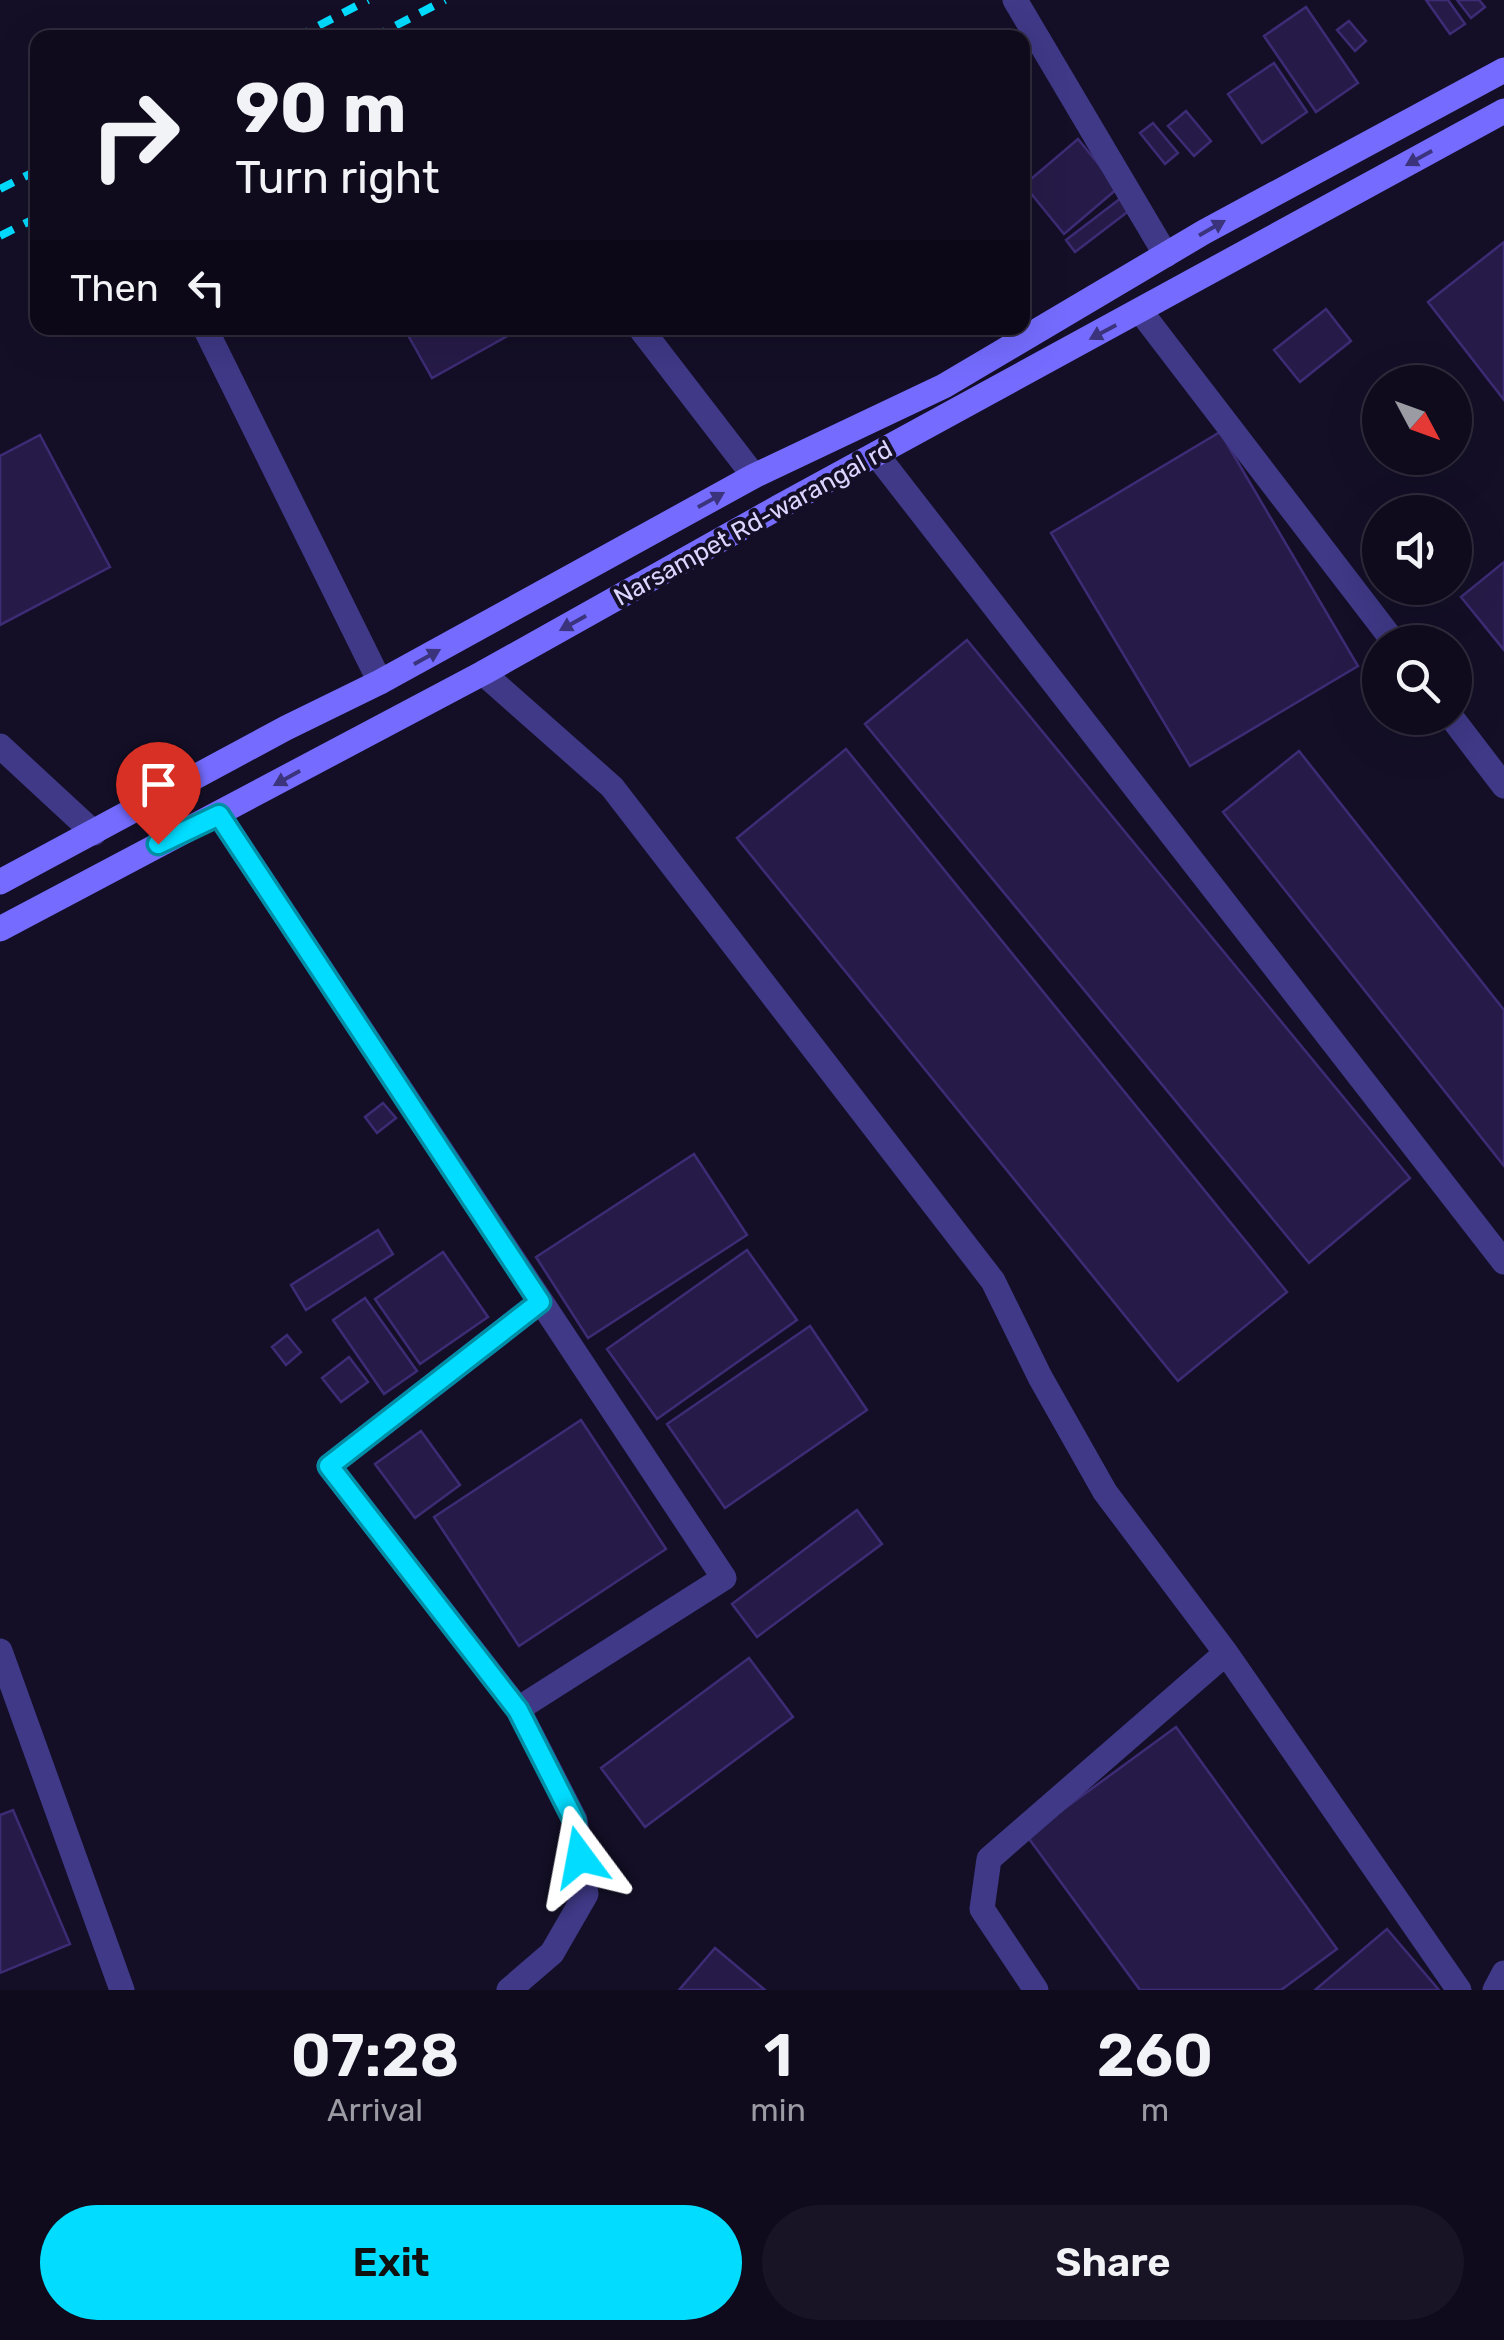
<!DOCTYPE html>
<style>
body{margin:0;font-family:Rubik,sans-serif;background:#181426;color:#f1f3f6;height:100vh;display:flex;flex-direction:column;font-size:38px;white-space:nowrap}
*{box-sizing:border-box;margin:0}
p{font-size:32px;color:#9b9ba4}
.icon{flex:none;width:55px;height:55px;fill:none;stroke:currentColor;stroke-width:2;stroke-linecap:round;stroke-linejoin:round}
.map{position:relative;height:1990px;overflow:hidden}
.sheet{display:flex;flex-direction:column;background:#0f0b1d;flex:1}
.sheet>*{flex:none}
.hud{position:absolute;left:30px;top:30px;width:1000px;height:305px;border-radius:20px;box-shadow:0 10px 40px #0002,0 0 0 2px #2f2b3b;background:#0f0b1d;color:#f1f3f6;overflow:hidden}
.needle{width:65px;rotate:131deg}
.fabs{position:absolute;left:1362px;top:365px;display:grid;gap:20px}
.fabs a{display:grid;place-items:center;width:110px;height:110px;border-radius:50%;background:#0f0b1d;box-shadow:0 10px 40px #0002,0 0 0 2px #2f2b3b;font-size:50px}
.pin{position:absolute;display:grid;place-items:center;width:85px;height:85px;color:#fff;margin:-102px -42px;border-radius:50% 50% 50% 0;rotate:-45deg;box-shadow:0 0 10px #0007}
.pin .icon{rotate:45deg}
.me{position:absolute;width:110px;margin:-55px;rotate:347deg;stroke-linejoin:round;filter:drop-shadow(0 0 8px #0008)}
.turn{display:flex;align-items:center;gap:35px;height:210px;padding:0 40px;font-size:45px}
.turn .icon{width:130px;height:130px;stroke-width:2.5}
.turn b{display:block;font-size:70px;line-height:85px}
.then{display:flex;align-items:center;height:95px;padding:0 40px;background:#0003;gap:20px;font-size:38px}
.eta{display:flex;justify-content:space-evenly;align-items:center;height:170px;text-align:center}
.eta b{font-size:60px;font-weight:600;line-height:70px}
.primary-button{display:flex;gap:20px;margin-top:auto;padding:20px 40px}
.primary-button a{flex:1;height:115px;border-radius:60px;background:#01dcff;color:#111;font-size:40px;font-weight:600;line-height:115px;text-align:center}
.primary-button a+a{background:#181426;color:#f1f3f6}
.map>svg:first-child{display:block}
.building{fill:#261b48;stroke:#3d2c75;stroke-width:2.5}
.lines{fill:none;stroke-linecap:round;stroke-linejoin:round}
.street{stroke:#3f3987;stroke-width:25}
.secondary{stroke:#756cff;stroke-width:25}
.rail{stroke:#01dcff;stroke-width:8;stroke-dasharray:15 12;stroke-linecap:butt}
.oneway{fill:#3b347d}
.route-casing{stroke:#018fa6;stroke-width:25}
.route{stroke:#01dcff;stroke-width:18}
.labels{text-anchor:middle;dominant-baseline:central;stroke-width:8;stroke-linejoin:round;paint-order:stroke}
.street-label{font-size:25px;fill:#dbd5ff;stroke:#140f27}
</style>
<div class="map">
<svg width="1504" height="1990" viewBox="0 0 1504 1990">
<rect width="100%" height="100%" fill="#140f27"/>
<!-- building -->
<path class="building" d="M1426 0H1448L1465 24 1450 34Z
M1457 0H1479L1485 7 1471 18Z
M1306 7 1358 83 1316 112 1264 36Z
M1349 21 1366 41 1355 51 1337 30Z
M1274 63 1307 112 1262 143 1228 94Z
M1186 111 1211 141 1194 156 1168 126Z
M1153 123 1178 153 1165 164 1140 133Z
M1078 139 1118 188 1064 234 1024 185Z
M1121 198 1130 210 1075 252 1066 240Z
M1504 242V400L1428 302Z
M1326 309 1351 341 1300 382 1274 350Z
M404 328H522L432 378Z
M1220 432 1358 666 1190 766 1051 533Z
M40 435 110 567 0 625V456Z
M1504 562V650L1461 597Z
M967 640 1410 1178 1309 1263 865 724Z
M846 749 1287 1292 1178 1381 737 838Z
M1299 751 1504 1010V1166L1223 812Z
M383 1103 396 1118 377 1133 365 1117Z
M694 1154 747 1235 588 1338 536 1257Z
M378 1230 393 1254 306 1310 291 1285Z
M747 1250 797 1320 657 1419 607 1349Z
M443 1252 488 1317 420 1364 375 1299Z
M365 1298 417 1371 384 1394 333 1320Z
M810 1326 867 1410 725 1508 667 1424Z
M287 1335 301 1352 286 1365 272 1347Z
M349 1357 368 1382 341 1402 322 1378Z
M581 1420 666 1549 519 1646 434 1517Z
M421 1431 460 1485 415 1518 375 1464Z
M857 1510 882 1544 757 1637 732 1604Z
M749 1658 793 1717 645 1827 601 1768Z
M1176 1727 1337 1949 1281 1990H1140L1027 1836Z
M13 1810 70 1944 0 1973V1815Z
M1387 1929 1439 1990H1315Z
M715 1948 765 1990H679Z"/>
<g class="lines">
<!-- street -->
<path class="street" d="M1015 0 1166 255
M1141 312 1394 642
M205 328 380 682
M640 328 754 476
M876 454 1504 1262
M483 673 612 787 993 1281 1040 1377 1105 1492 1226 1653 1459 1990
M1452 718 1504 786
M0 746 94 833
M219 815 724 1578 518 1709 575 1820 586 1894 552 1953 509 1990
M0 1651 122 1990
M518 1709 329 1466 540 1302
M1036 1990 982 1909 989 1859 1226 1653
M1495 1990 1504 1973"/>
<!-- secondary -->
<path class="secondary" d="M0 882 286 728 380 682 754 476 944 386 1204 232 1504 70
M0 929 483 673 779 507 1504 111"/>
<!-- rail -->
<path class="rail" d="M295 38 368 0
M372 38 445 0
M0 189 38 170
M0 236 38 217"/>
</g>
<!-- one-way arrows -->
<defs><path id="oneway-solid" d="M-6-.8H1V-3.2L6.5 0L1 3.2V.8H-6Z" transform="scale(2.5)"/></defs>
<g class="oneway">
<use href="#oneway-solid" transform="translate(1419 158) rotate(151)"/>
<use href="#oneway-solid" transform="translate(1212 228) rotate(-30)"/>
<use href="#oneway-solid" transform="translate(1103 332) rotate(152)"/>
<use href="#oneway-solid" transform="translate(711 500) rotate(-29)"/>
<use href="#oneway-solid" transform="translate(573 623) rotate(151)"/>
<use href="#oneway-solid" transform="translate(427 657) rotate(-29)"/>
<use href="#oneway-solid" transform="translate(287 778) rotate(151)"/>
</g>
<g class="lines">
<!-- route casing -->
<g class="route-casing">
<path id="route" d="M158 844 219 815 540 1302 329 1466 518 1710 574 1820 580 1857"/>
</g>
<!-- route -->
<use href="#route" class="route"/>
</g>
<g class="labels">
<!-- street labels -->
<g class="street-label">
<text transform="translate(753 523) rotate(-29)">Narsampet Rd-warangal rd</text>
</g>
</g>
</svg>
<div class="fabs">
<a><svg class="needle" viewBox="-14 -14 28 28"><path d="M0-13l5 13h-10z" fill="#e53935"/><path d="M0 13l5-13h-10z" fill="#9b9ba4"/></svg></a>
<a><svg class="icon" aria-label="sound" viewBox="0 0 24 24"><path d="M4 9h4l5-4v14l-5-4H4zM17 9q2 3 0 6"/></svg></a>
<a><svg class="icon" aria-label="search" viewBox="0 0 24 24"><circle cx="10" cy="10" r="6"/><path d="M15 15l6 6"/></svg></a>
</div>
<div class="pin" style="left:158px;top:844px;background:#d93025"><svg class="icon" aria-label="arrive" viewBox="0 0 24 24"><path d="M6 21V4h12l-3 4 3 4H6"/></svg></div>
<svg class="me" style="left:580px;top:1857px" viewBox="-20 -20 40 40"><path d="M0-17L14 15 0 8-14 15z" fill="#01dcff" stroke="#fff" stroke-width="4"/></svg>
<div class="hud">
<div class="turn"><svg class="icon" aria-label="right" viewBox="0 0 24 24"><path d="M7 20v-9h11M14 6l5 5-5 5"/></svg><div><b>90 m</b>Turn right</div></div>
<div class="then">Then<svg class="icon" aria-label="left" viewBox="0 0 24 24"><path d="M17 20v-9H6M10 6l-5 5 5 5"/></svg></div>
</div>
</div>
<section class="sheet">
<div class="eta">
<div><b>07:28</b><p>Arrival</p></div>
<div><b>1</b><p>min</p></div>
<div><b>260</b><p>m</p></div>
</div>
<div class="primary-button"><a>Exit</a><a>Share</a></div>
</section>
